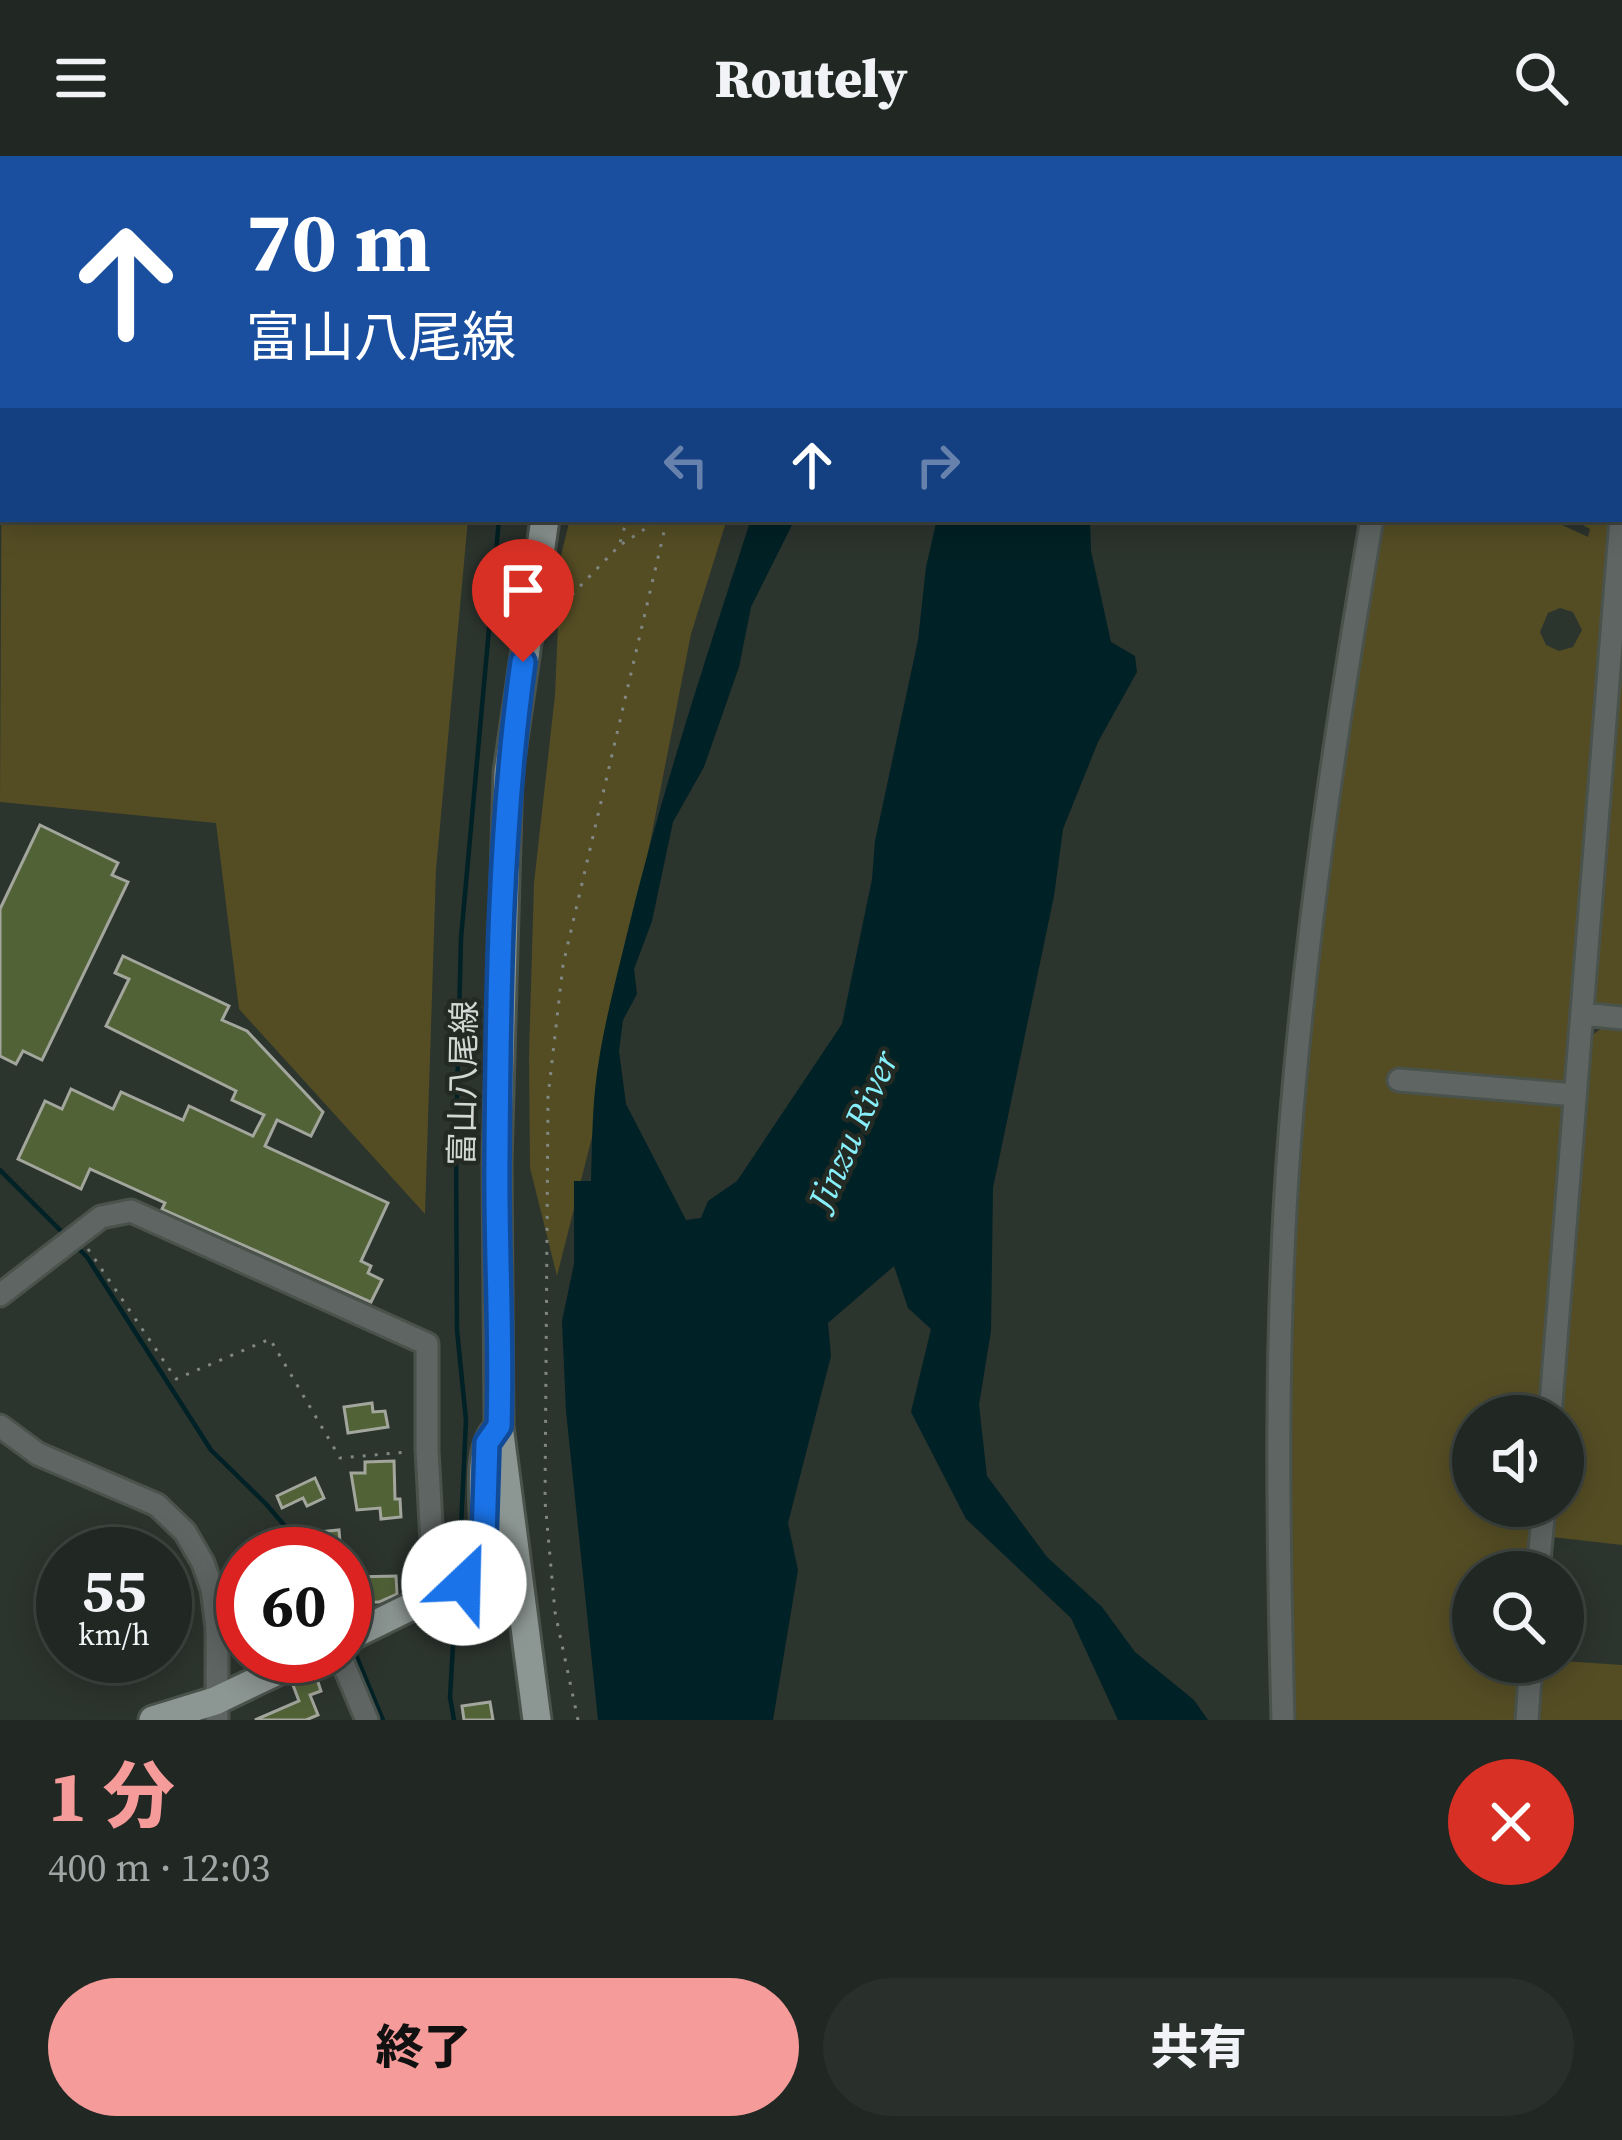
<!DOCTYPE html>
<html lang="ja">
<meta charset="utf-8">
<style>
body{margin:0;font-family:"Source Serif 4","Noto Sans JP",serif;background:#292f2a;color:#f1f3f6;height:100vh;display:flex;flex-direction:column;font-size:45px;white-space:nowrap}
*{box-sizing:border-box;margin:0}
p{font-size:39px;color:#a2a5a5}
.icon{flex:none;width:66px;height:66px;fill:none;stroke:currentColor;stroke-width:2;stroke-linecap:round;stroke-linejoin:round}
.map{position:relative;height:1564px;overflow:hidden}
.sheet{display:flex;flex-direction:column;background:#212722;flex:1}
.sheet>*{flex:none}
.top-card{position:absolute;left:0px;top:0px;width:1623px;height:366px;box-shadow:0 6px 30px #0003,0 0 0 3px #3e4440;background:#1a4fa0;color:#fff;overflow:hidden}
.controls{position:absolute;left:1452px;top:1239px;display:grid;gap:24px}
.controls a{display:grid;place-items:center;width:132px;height:132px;border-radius:50%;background:#212722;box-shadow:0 6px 30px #0003,0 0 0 3px #3e4440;font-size:60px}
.speed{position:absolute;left:36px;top:1371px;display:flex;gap:24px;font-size:60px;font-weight:700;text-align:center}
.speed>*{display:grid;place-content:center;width:156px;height:156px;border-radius:50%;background:#212722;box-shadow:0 6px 30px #0003,0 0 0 3px #3e4440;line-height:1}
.speed small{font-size:30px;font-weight:400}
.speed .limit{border:18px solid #d22;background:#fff;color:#111}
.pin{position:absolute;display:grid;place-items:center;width:102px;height:102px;color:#fff;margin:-123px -51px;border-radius:50% 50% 50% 0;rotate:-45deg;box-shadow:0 0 12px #0007}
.pin .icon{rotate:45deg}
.me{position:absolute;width:132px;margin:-66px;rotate:24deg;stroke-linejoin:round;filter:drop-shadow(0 0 9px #0008)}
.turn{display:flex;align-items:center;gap:42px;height:252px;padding:0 48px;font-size:54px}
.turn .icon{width:156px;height:156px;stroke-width:2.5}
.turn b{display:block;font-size:84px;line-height:102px}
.lanes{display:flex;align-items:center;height:114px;padding:0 48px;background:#0003;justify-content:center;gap:60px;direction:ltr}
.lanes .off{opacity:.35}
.round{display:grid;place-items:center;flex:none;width:126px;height:126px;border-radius:63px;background:#292f2a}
.head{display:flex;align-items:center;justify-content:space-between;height:204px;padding:0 48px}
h1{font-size:72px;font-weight:800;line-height:90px;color:#f59b99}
.primary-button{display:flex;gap:24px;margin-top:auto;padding:24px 48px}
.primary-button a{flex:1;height:138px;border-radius:72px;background:#f59b99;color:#111;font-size:48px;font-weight:800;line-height:138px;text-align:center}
.primary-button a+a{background:#292f2a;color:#f1f3f6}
header{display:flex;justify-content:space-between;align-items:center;height:156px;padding:0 48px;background:#212722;font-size:54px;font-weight:800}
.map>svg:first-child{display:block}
.green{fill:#544d24;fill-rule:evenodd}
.water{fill:#002125}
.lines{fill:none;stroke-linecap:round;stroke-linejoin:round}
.stream{stroke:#002125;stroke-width:4.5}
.building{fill:#516237;stroke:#a2a69c;stroke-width:3}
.minor-casing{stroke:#4a524c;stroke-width:27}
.major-casing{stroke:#4a524c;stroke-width:33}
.path{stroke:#818782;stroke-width:3;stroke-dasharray:3 9;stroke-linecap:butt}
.minor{stroke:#5f6563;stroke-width:21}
.major{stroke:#8c9693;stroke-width:27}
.route-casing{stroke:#114b97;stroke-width:30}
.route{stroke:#1a73e8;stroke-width:21}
.labels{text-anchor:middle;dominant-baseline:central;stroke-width:9;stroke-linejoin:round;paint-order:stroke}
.street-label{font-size:33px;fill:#d3d8d4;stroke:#232a24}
.water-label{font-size:36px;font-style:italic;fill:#87effa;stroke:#232a24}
</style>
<header><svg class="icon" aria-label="menu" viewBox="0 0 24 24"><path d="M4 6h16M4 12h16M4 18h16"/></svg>Routely<svg class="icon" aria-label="search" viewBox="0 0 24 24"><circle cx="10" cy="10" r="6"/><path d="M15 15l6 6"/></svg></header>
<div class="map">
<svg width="1622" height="1564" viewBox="0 0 1622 1564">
<rect width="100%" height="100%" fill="#2c342e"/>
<!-- green -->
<path class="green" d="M128 0H517L118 3Z
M1468 0H1622L1620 286V3H1467Z
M3 37V363H468L436 714 425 1058 239 853 216 667 0 646Z
M570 363H727L691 478 593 977 557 1120 530 1012 529 899 534 727 555 539 561 399Z
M1386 363H1549L1588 381 1590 373 1583 369V363H1614L1542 1260H1473V1350H1535L1530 1416H1473V1506H1522L1518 1564H1288C1287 1449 1283 1334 1286 1219 1292 937 1322 638 1386 363ZM1560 452 1573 456 1582 474 1573 491 1559 495 1546 489 1540 476 1548 457Z
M1622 456V855L1595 850 1591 844Z
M1611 865 1622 866V1389L1552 1381 1554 1350H1563L1561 1260 1590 881Z
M1563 1505 1622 1509V1564H1534L1539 1506Z"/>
<!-- water -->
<path class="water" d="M751 363H795L751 451 739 511 704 611 673 666 652 765 634 813 637 838 623 864 619 895 626 948 686 1064 701 1062 708 1045 737 1025 842 868 872 723 875 685 918 484 926 411 937 363H1090L1091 395 1111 486 1135 500 1137 516 1098 586 1063 673 1054 740 993 1032 991 1175 979 1249 987 1320 1047 1401 1102 1451 1135 1496 1194 1544 1208 1564H1118L1071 1462 966 1363 911 1256 931 1173 908 1152 894 1110 828 1167 831 1200 788 1367 798 1414 773 1564H598L566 1255 562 1165 574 1108V1025H591C592 995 592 964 595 934 600 883 614 832 626 782 660 640 706 502 751 363Z"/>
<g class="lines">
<!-- stream -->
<path class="stream" d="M542 3 543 0
M0 1014 66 1080
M74 1088 87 1101 211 1294 266 1348 309 1398
M459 1415 466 1264 457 1174 456 982 461 782 499 363
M353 1492 383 1564
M454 1564 450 1541 456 1438"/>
</g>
<!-- building -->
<path class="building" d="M40 669 118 707 112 719 128 726 42 904 23 895 16 908 0 900V753Z
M123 800 229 850 222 864 247 875 323 956 311 980 277 964 265 990 388 1047 361 1105 371 1110 368 1117 382 1124 371 1146 162 1053 165 1047 90 1013 81 1033 18 1003 45 945 62 953 71 933 113 953 121 936 183 964 189 950 253 980 264 959 232 944 236 935 106 870 129 823 115 817Z
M372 1247 373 1256 385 1255 388 1271 348 1277 344 1251Z
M394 1305 395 1343H400L401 1361 381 1363 380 1352 357 1354 351 1317H365V1306Z
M315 1322 324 1342 307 1350 303 1342 282 1352 277 1340Z
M339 1374 341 1398 318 1394 317 1376Z
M396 1420 397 1438 379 1446 355 1447 354 1421Z
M316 1520 321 1535 310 1539 318 1559 306 1564H255L299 1545 293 1529Z
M490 1546 493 1564H464L462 1550Z"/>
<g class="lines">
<!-- minor casing -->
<g class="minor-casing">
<path id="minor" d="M566 0V3
M1450 3V0
M1582 858 1622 862
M1399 924 1575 939
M0 1139 101 1061 131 1055 427 1188V1294L435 1441
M1550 1260 1622 350
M0 1270 38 1298 157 1349 185 1376 203 1407 212 1433 217 1472V1564
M1538 1416 1544 1350
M340 1500 367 1564
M1283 1564C1278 1374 1275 1182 1289 992 1305 781 1336 572 1372 363
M1527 1564 1531 1506"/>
</g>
<!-- major casing -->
<g class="major-casing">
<path id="major" d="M585 3 586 0
M345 1483 483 1415C490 1377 474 1307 493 1278
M153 1564 215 1545 309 1500
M537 1564 499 1270 497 1007 508 617 545 363"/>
</g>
<!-- path -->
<path class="path" d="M79 3 90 0
M701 3 703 0
M759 3 760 0
M0 26 3 25
M622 388 660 363
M555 456 619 390 627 363
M88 1093 176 1223 270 1183 340 1302 407 1296
M578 1564 555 1456 545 1345 548 941 563 809 667 363"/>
<!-- minor -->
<use href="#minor" class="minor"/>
<!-- major -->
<use href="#major" class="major"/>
</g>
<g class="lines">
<!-- route casing -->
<g class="route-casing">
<path id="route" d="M464 1427 483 1415 487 1287 499 1270C502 1182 496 1093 497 1005 498 839 500 671 523 506"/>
</g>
<!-- route -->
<use href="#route" class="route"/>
</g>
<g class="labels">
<!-- street labels -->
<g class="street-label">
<text transform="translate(463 927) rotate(-89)">富山八尾線</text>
</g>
<!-- water labels -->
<g class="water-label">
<text transform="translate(853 974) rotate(-66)">Jinzu River</text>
</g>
</g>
</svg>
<div class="controls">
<a><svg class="icon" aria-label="sound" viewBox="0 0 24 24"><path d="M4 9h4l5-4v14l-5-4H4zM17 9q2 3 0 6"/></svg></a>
<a><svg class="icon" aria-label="search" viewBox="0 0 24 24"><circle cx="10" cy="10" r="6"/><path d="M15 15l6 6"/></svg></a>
</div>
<div class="speed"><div>55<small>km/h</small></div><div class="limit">60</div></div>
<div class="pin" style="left:523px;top:506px;background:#d93025"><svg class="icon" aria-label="arrive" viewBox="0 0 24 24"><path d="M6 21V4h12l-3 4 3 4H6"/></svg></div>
<svg class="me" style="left:464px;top:1427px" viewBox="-20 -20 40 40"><circle r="19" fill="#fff"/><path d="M0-13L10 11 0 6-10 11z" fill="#1a73e8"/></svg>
<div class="top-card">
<div class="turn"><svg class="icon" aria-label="ahead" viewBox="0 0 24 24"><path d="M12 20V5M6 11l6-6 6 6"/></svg><div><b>70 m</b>富山八尾線</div></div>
<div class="lanes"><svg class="icon off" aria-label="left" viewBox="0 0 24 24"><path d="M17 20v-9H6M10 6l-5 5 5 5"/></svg><svg class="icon" aria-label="ahead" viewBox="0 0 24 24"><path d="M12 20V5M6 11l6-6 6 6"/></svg><svg class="icon off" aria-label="right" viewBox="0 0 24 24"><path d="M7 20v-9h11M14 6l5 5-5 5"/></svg></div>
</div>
</div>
<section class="sheet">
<div class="head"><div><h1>1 分</h1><p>400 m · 12:03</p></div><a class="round" style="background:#d93025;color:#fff"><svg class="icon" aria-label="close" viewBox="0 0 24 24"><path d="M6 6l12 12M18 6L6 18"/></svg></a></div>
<div class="primary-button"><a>終了</a><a>共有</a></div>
</section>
